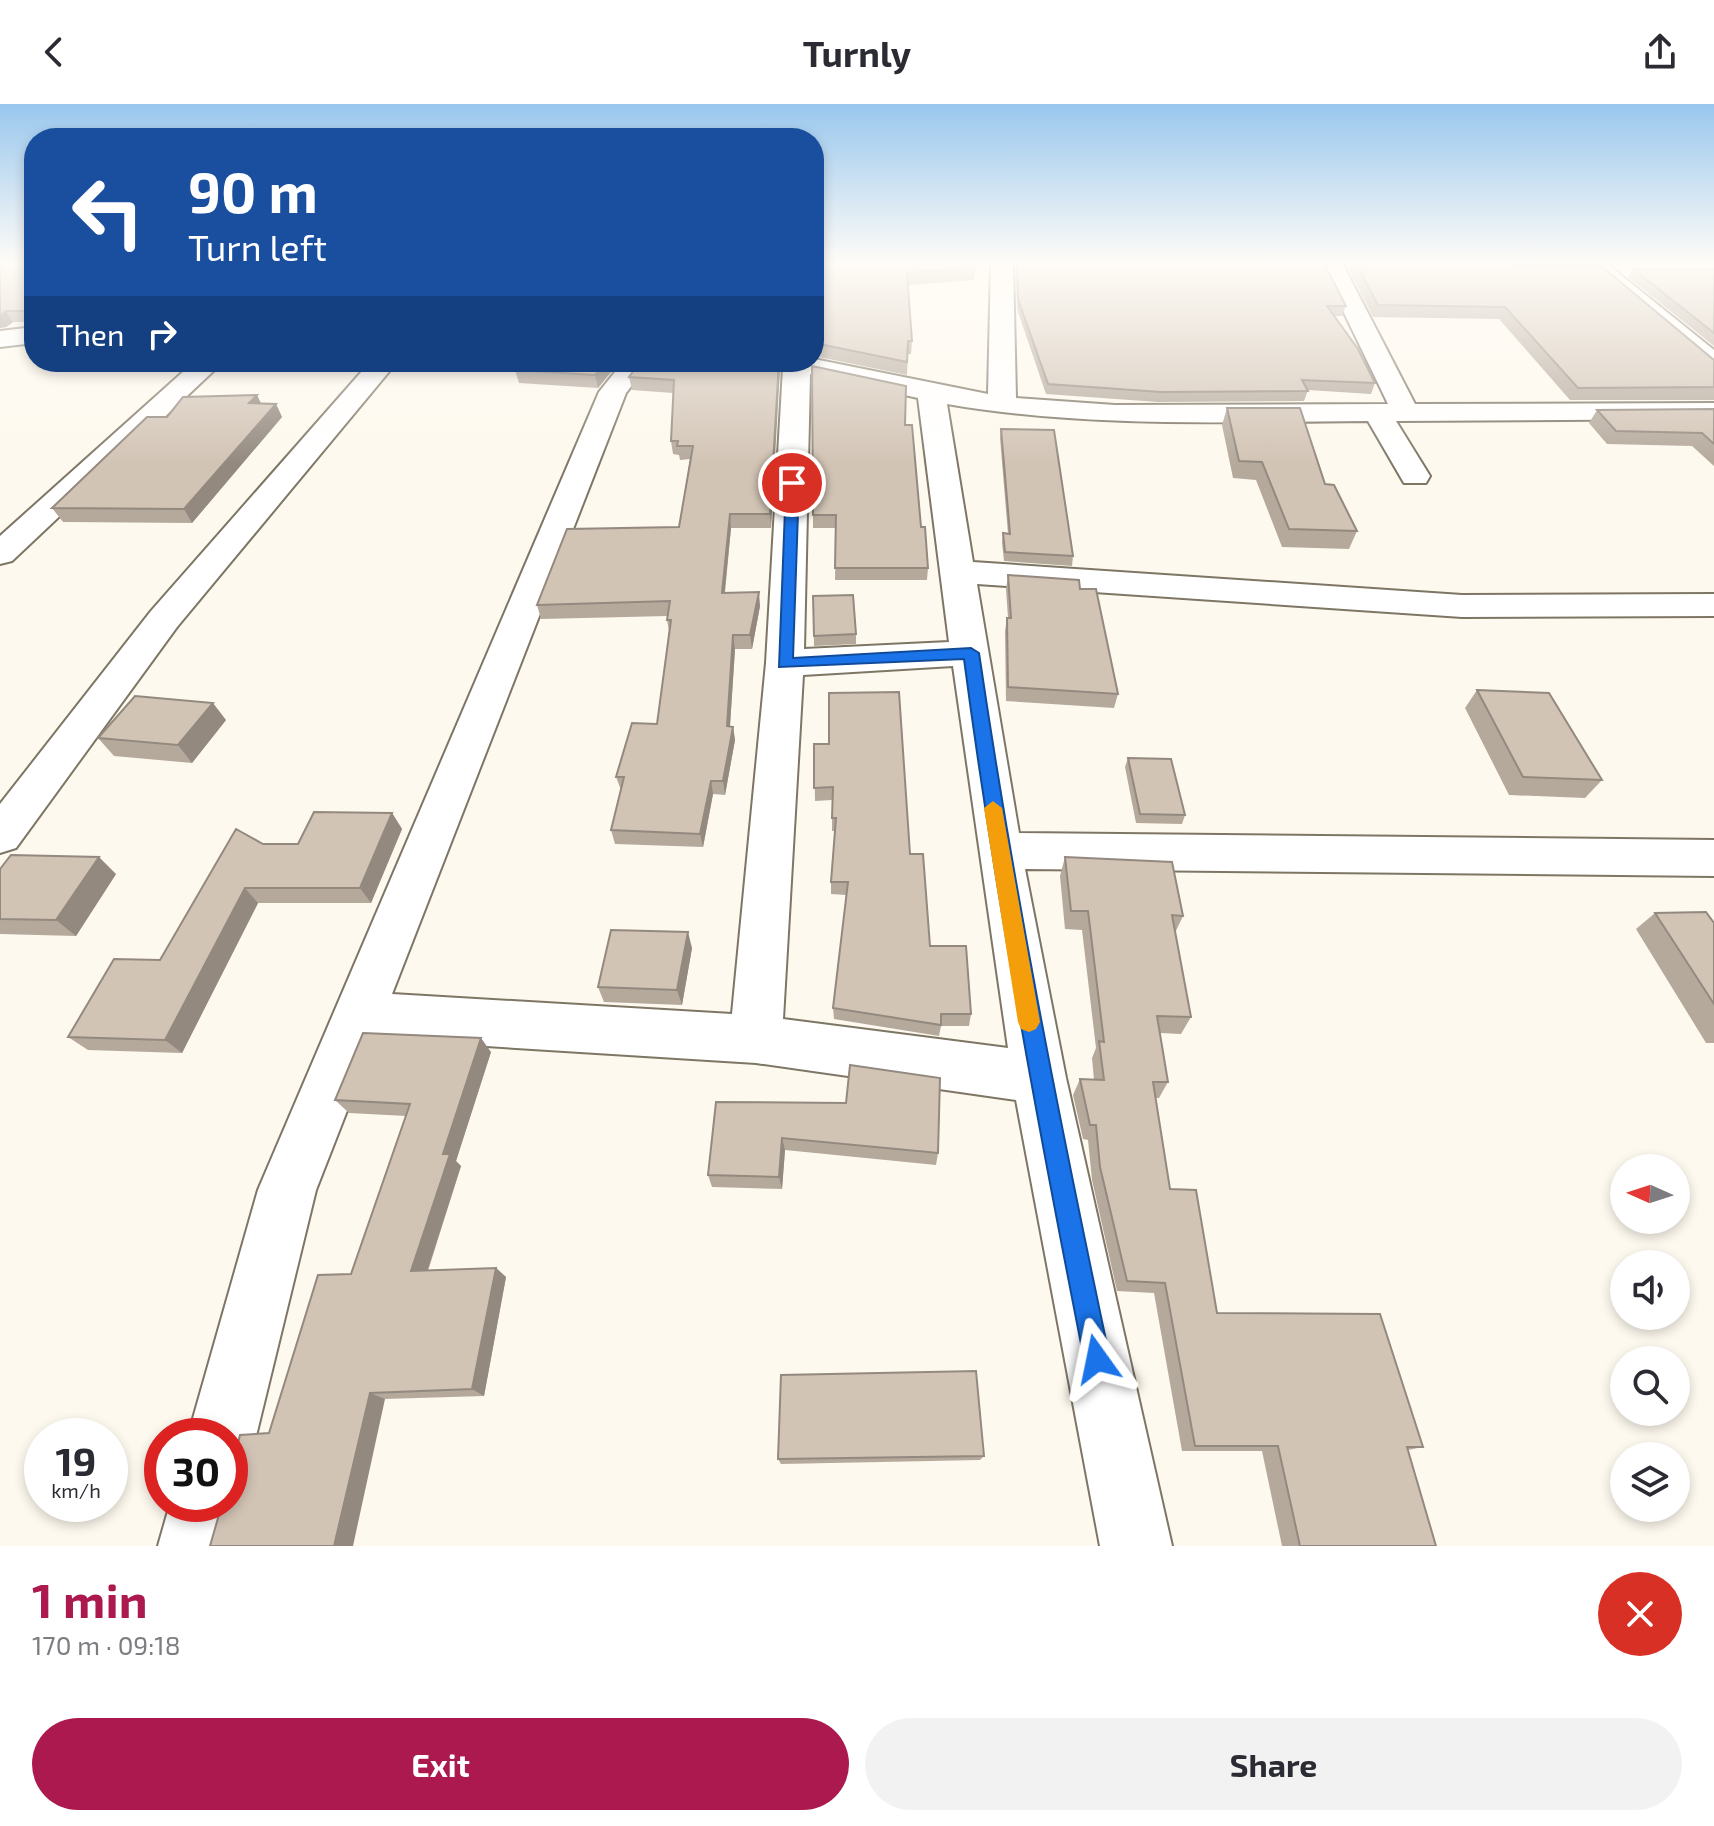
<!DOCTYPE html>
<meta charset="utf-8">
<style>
body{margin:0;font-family:"Exo 2",sans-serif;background:#f2f2f3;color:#2b2b33;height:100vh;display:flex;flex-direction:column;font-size:30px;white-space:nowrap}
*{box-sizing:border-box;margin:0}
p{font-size:26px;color:#7c7c81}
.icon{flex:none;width:44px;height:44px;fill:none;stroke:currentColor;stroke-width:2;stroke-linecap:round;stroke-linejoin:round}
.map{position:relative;height:1442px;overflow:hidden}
.details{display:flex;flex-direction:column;background:#fff;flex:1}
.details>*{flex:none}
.banner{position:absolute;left:24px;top:24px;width:800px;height:244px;border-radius:32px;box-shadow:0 4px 12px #0003;background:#1a4fa0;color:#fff;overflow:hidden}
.needle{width:52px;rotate:273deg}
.tools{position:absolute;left:1610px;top:1050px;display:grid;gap:16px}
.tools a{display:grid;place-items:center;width:80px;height:80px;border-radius:50%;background:#fff;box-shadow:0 4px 12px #0003;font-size:40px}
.speed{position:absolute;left:24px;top:1314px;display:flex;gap:16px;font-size:40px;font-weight:700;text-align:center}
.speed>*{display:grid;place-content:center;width:104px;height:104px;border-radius:50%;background:#fff;box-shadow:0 4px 12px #0003;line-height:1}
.speed small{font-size:20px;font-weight:400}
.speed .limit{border:12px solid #d22;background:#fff;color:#111}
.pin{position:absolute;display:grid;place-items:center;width:68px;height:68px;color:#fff;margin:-34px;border:4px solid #fff;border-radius:50%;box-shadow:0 2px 8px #0007}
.me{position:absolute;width:88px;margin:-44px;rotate:348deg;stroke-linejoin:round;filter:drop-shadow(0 0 6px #0008)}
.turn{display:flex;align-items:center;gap:28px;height:168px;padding:0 32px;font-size:36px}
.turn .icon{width:104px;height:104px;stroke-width:2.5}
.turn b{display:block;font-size:56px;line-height:68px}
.then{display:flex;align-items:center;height:76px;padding:0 32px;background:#0003;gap:16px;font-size:30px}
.round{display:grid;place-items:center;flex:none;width:84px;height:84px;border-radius:42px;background:#f2f2f3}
.overview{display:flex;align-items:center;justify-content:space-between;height:136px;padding:0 32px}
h1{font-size:48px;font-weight:700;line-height:60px;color:#ab194f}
.button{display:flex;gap:16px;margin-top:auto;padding:16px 32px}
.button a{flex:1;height:92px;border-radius:48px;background:#ab194f;color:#fff;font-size:32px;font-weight:700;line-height:92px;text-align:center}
.button a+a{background:#f2f2f3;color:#2b2b33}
header{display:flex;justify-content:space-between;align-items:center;height:104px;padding:0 32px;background:#fff;font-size:36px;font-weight:700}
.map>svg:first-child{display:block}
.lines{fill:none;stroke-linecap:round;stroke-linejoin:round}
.minor-casing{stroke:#7e7665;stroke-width:4}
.minor{fill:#fff;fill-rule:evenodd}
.wall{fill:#b5a99c}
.shaded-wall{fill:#93897f}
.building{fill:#d2c4b5;stroke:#93897f;stroke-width:2}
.route{fill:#1a73e8;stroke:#114b97;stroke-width:2}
.slow{fill:#f59e0b}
</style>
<header><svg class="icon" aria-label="back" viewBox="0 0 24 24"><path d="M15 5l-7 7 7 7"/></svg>Turnly<svg class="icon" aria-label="share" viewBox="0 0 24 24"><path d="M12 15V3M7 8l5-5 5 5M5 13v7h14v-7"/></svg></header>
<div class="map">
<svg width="1714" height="1442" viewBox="0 0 1714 1442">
<rect width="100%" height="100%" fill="#fef9ee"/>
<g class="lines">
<!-- minor casing -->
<g class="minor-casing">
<path id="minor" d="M991 159H1013L1016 294 1115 301 1388 300 1320 159H1342L1415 300 1714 299V315L1396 317 1430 372 1426 379H1404L1368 317C1227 318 1086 324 947 300L973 458 1462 491 1714 490V512L1462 513 977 480 1019 729 1714 736V772L1025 765 1066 974 1172 1442H1100L1016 996 756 959 375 935 316 1086 256 1332 246 1356 230 1362V1332H188L258 1086 599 288 623 258H650L626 289 392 890 732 910 766 559 783 264 777 258 814 255 988 290ZM810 270 918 294 949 538 804 545ZM953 562 1008 944 783 915 803 571Z
M1582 159H1606L1714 246V267L1705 265Z
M34 223V239L0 243V227Z
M194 258H223L12 457 0 460V432Z
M370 258H397L177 523 16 744 0 749V700L151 507Z
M230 1376 240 1400 230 1442H158L170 1400H230Z"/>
</g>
<!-- minor -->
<use href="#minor" class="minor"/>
</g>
<!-- wall -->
<path class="wall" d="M0 159H34V218H13L6 223 0 224Z
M814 159H976L974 176 908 181 912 237 911 250H908L907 271 814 252Z
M1014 159H1324L1346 202 1342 212H1334L1375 279 1371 290 1308 286 1304 297 1158 298 1046 290 1017 205 1016 159Z
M1352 159H1485L1714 256V296H1570L1499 215 1373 213 1349 166Z
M1633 165H1714V242L1628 173Z
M518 258H619L598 284 519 279 515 266Z
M640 258H779L771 424H731L725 489 760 502 752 545H735L730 622 733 623 735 636 725 691 713 690 703 743 615 740 611 726 621 686 616 673 657 620 669 527 667 516 668 512 541 515 537 501 679 423 690 355 680 356 679 351 673 350 671 337 673 289 632 286 629 273Z
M257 291 261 299 276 300 282 313 192 419 63 418 52 404 167 313Z
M1227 304 1325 380 1357 427 1349 445 1282 443 1256 376 1233 374 1222 321Z
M1714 305V362L1692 342 1607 340 1589 319 1597 306Z
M905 321 928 464 927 476H835L836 424H813V411Z
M1001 325 1073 452 1072 462 1004 457 1002 438 1003 429 1008 430 1000 334Z
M1008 471 1080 485 1118 590 1114 604 1006 597 1005 527 1007 514H1008L1006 485Z
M813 492 856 530V540L814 542Z
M1477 586 1602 676 1585 694 1509 691 1465 604Z
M226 616 192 659 114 652 98 634Z
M814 640 910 750 930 842 971 910 969 922H941L939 932 834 915 833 904 846 791 831 790V778L835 727H832V696L815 697Z
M1128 654 1185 711 1182 720 1136 719 1125 663Z
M392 709 402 725 371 799H258L182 949 88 946 68 933 160 856 263 740H298Z
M1065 753 1183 812 1175 829 1191 913 1181 930 1160 929 1168 978 1159 994H1155L1170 1085 1217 1209 1423 1343 1408 1346 1436 1442H1282L1262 1347H1182L1154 1189 1117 1187 1092 1076 1088 1036 1083 1035 1073 991 1080 975 1094 976 1092 954 1096 944 1082 826 1065 825 1060 772Z
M0 765 116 770 76 832 0 830Z
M1655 809 1714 819V939H1706L1636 825Z
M692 844 682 901 604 898 598 883Z
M491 948 456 1057 461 1062 428 1167 496 1164 506 1173 484 1292 385 1295 269 1329 351 1170 406 1012 349 1009 335 996Z
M716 998 938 1049 936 1061 785 1046 782 1085 712 1083 708 1071Z
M984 1352 980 1356 781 1360 778 1355Z"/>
<!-- shaded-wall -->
<path class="shaded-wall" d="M6 207 13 218 6 223 0 224V212Z
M606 258H619L598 284 595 271Z
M779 258 780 265 771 424 770 410Z
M257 291 263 305 249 299Z
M276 300 282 313 192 419 184 405Z
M730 410 731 424 723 503 722 489Z
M759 488 760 502 752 545 750 531Z
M733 531 735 545 729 636 727 622Z
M213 599 226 616 192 659 178 641Z
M733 623 735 636 725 691 723 677Z
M711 677 713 690 703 743 700 730Z
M392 709 402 725 371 799 360 784Z
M99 753 116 770 76 832 56 816Z
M245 784 258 799 182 949 165 936Z
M688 828 692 844 682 901 677 886Z
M481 934 491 948 456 1057 461 1062 424 1177 411 1167 443 1050Z
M782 1034 785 1046 782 1085 779 1073Z
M496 1164 506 1173 484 1292 472 1285Z
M370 1289 385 1295 353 1442H334Z"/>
<!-- building -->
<path class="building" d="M0 159H34V207H6L0 212Z
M814 159H976L975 164 907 169 912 237H908L907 258 814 239Z
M1017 159H1324L1346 202H1327L1358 245 1375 279 1302 276 1308 287 1161 288 1048 280 1018 195Z
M1356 159H1485L1519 161H1600L1714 256V283L1578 284 1505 203 1378 201Z
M1633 165H1714V229Z
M518 258H606L595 271 515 266Z
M640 258H779L770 410H730L722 489 759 488 750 531H733L727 622 733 623 723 677H711L700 730 611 726 624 673H616L632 619 657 620 671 516H667L670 497 537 501 567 425 679 423 693 342H677L678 337H671L674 276 629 273Z
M812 262 906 282 905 321H912L921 423H925L928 464H835L836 411H813Z
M257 291 249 299 276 300 184 405 52 404 147 313H167L183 293Z
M1227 304H1300L1325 380 1334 381 1357 427 1289 425 1262 358 1239 357Z
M1714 305V340L1702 329 1616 327 1597 306Z
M1001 325 1054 326 1073 452 1005 448 1003 429 1010 430Z
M1008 471 1079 476 1080 485H1096L1118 590 1008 583 1007 514H1011Z
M853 491 856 530 814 532 813 492Z
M1477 586 1549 589 1602 676 1523 673Z
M899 588 910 750H923L930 842H966L971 910H941V921L833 904 848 778H831L836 714H832L833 683 814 684V640H829V589Z
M135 592 213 599 178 641 98 634Z
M1128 654 1171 655 1185 711 1140 710Z
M314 708 392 709 360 784H245L165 936 68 933 114 855 160 856 236 725 263 740H298Z
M11 751 99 753 56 816 0 815V765Z
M1065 753 1172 758 1183 812 1172 811 1191 913 1157 912 1168 978H1153L1170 1085 1196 1086 1217 1209 1380 1210 1423 1343H1407L1436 1442H1300L1278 1342H1195L1165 1179 1127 1177 1100 1063 1096 1021H1090L1080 975 1104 976 1099 937 1104 938 1088 807H1071Z
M1706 808 1714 819V900L1655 809Z
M611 826 688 828 677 886 598 883Z
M363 929 481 934 443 1050H450L411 1167 496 1164 472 1285 370 1289 334 1442H210L222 1400H230V1369L240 1331 269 1329 318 1171 351 1170 410 1000 335 996Z
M850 961 940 974 938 1049 782 1034 779 1073 708 1071 716 998 846 999Z
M976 1267 984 1352 778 1355 781 1271Z"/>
<!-- sky -->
<linearGradient id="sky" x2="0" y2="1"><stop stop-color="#99c7ee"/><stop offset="0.44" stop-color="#fffcf7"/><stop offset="1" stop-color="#fffcf7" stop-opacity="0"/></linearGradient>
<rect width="1714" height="360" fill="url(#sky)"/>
<!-- route -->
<path class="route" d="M792 375 799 379 793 554 971 544 979 549C1014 787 1060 1020 1110 1255L1106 1264 1097 1268 1088 1264 1084 1255C1038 1022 995 790 964 555L779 563 786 379Z"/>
<!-- slow -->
<path class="slow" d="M993 697 1002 704 1040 918 1036 925 1029 928 1021 925 1018 918 984 704Z"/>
</svg>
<div class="tools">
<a><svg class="needle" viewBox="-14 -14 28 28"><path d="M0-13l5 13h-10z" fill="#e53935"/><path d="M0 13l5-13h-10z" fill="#7c7c81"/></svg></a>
<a><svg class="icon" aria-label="sound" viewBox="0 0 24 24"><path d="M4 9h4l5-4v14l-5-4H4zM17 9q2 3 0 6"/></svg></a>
<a><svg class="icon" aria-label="search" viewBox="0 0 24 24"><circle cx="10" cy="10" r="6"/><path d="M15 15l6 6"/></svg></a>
<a><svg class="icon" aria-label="layers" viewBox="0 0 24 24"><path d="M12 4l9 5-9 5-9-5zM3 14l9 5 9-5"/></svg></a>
</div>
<div class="speed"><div>19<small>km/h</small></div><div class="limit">30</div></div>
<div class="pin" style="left:792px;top:379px;background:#d93025"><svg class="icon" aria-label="arrive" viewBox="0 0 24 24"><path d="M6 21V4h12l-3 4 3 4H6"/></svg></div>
<svg class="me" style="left:1097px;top:1255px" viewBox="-20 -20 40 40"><path d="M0-17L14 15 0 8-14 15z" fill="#1a73e8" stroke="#fff" stroke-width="4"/></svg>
<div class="banner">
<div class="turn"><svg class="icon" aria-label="left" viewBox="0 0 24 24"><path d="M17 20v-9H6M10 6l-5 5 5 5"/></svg><div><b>90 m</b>Turn left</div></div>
<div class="then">Then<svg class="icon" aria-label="right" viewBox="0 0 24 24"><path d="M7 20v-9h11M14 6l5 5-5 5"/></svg></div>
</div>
</div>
<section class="details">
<div class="overview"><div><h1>1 min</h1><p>170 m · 09:18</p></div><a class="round" style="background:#d93025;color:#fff"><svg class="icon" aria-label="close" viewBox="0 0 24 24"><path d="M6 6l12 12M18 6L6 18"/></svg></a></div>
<div class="button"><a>Exit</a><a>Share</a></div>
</section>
